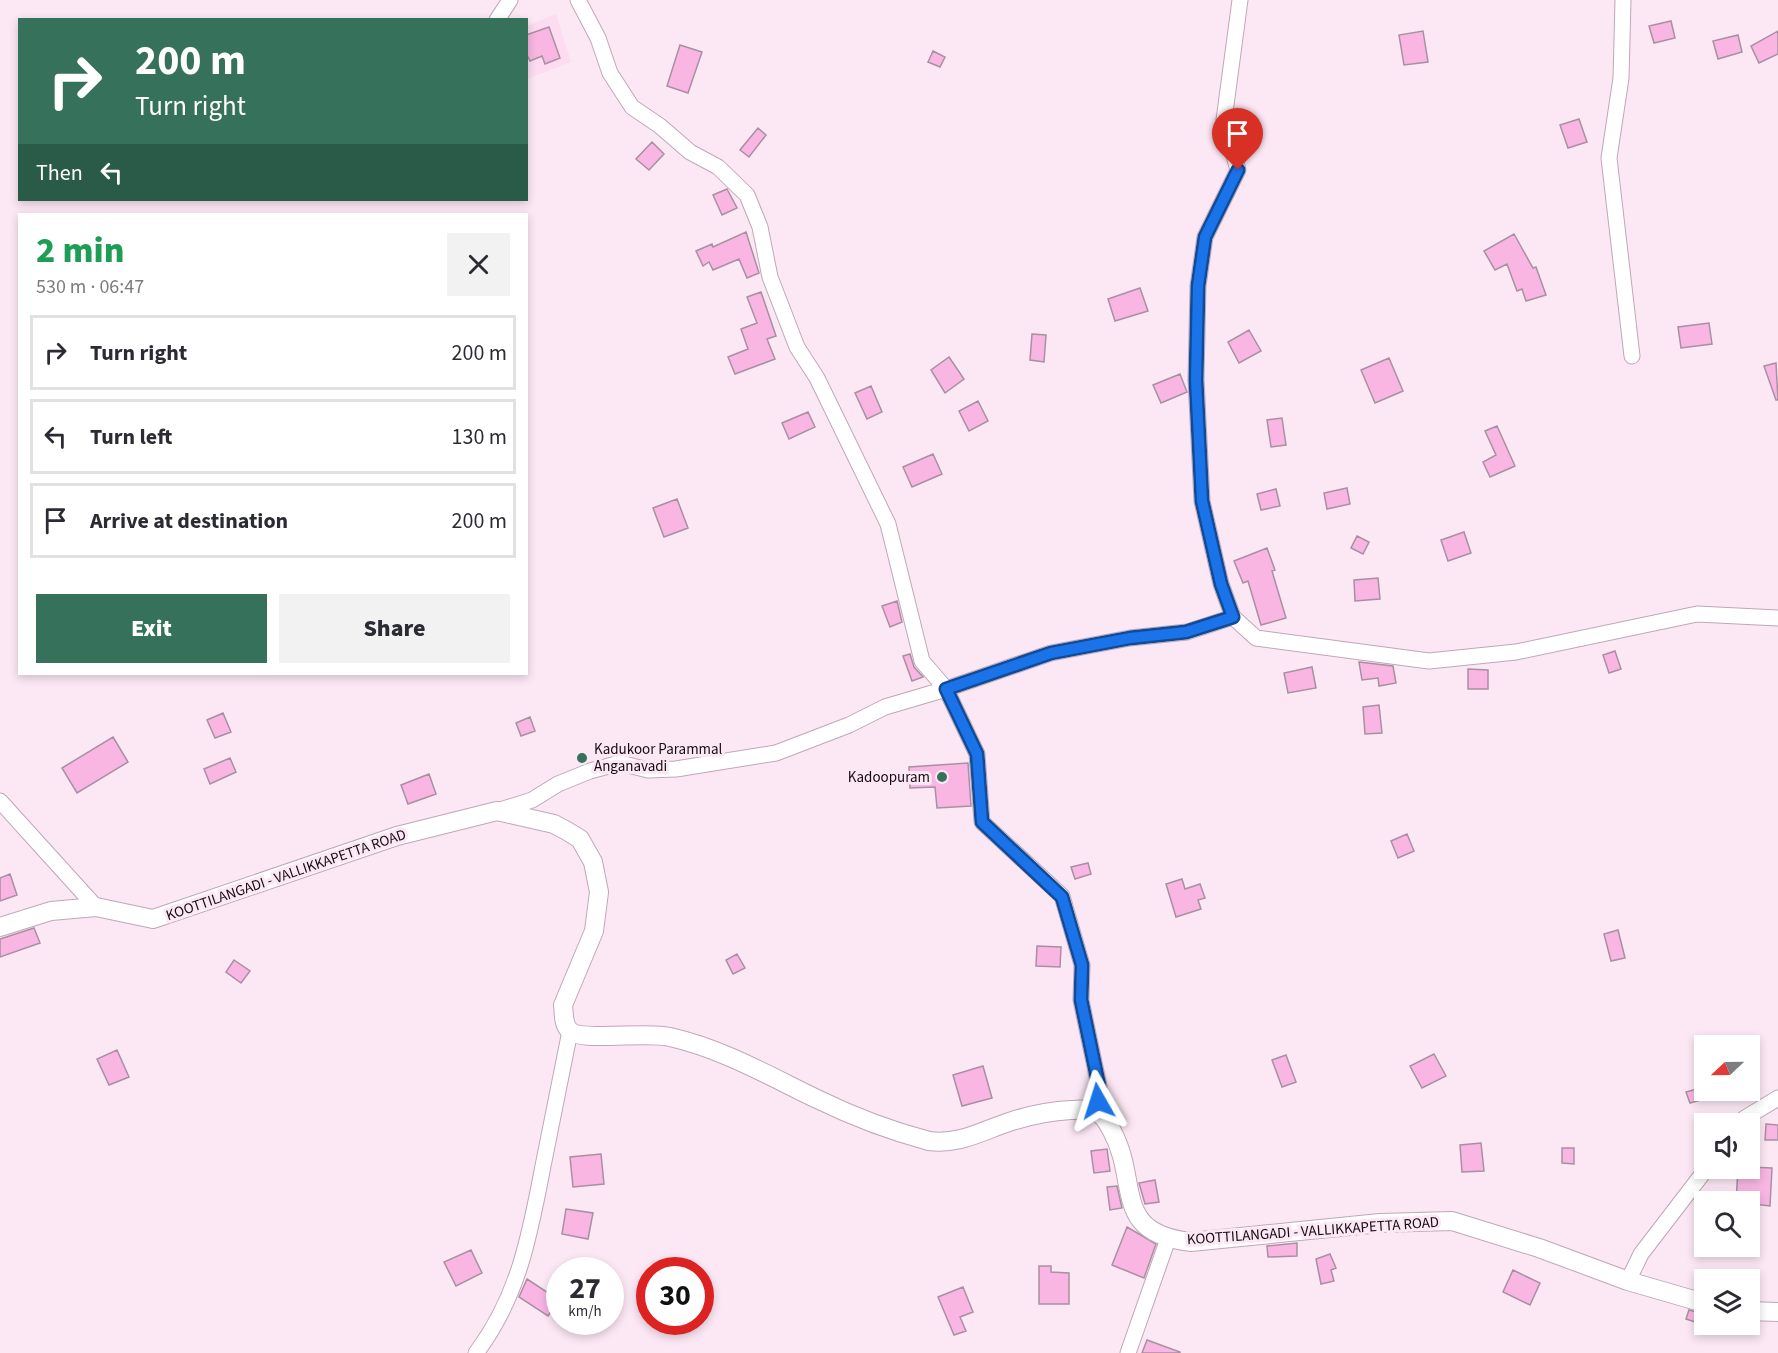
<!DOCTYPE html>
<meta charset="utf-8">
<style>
body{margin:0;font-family:"Source Sans 3",sans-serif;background:#f2f2f3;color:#2b2b33;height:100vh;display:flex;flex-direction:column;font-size:22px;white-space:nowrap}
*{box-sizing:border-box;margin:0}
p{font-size:20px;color:#7c7c81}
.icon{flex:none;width:33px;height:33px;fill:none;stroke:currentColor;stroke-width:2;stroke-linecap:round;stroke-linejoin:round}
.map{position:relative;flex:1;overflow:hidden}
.panel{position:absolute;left:18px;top:213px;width:510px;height:462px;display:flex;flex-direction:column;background:#fff;border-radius:0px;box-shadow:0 3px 9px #0003}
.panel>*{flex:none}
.hud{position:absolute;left:18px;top:18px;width:510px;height:183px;border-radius:0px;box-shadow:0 3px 9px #0003;background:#35715b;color:#fff;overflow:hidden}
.needle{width:39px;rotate:248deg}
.fabs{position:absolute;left:1694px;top:1035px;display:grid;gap:12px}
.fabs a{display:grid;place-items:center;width:66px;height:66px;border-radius:0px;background:#fff;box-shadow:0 3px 9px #0003;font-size:30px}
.speed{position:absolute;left:546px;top:1257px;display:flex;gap:12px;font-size:30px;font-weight:700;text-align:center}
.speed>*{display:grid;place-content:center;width:78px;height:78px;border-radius:50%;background:#fff;box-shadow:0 3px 9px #0003;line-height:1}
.speed small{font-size:15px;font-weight:400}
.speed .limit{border:9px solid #d22;background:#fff;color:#111}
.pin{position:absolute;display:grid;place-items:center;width:51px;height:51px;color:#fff;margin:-62px -26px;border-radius:50% 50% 50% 0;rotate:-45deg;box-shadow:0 0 6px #0007}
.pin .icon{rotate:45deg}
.me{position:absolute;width:66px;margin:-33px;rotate:354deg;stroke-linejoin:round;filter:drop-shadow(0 0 4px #0008)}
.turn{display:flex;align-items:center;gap:21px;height:126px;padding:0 18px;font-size:27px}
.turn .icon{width:78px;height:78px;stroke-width:2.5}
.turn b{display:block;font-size:42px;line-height:51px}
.then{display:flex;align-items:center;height:57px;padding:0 18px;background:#0003;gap:12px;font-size:22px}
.round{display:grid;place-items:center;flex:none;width:63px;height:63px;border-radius:0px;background:#f2f2f3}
.overview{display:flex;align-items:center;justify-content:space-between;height:102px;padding:0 18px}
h1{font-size:36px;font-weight:800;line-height:45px;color:#1e9e55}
.primary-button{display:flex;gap:12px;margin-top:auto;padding:12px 18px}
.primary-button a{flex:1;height:69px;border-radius:0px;background:#35715b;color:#fff;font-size:24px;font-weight:800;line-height:69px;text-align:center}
.primary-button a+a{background:#f2f2f3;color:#2b2b33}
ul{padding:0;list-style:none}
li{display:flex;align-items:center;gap:18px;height:75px;margin:0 12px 9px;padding:0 6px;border:3px solid #e1e1e2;border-radius:0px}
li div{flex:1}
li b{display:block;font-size:22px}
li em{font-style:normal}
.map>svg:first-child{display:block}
.built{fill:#fddcf2}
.building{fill:#f9b6e3;stroke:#a890a0;stroke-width:1.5}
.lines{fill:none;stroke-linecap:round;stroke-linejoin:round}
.minor-casing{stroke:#bfa7b7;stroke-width:17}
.major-casing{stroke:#bfa7b7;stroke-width:20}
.minor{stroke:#fff;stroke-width:15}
.major{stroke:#fff;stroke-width:18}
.route-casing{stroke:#114b97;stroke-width:15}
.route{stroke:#1a73e8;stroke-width:10}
.poi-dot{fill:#35715b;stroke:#fce8f5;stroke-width:2}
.labels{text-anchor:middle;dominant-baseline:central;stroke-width:6;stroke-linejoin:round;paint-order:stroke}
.poi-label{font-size:15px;fill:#160d13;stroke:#fce8f5;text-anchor:start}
.street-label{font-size:15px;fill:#160d13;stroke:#fce8f5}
</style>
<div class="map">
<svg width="1778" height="1353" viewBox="0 0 1778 1353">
<rect width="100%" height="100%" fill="#fce8f5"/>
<!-- built -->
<path class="built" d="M556 14 571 62 527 79V26Z"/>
<!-- building -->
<path class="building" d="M1671 21 1675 38 1654 43 1649 26Z
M549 27 560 58 545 64 542 56 530 61 526 53V35Z
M1423 31 1428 62 1404 65 1399 35Z
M1778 31V54L1759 63 1751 46Z
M1738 35 1742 52 1718 59 1713 41Z
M680 45 702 52 688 93 667 86Z
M933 51 945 57 940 67 928 62Z
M1579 119 1587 142 1568 148 1560 125Z
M758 128 766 135 749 157 740 150Z
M652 142 664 154 649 170 636 159Z
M727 189 737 208 722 215 713 195Z
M746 232 759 273 747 278 739 259 713 270 709 262 703 266 696 251 712 244 713 247Z
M1514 234 1533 268 1536 267 1546 295 1526 301 1522 289 1517 291 1507 264 1495 270 1484 251Z
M1140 288 1148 311 1115 321 1108 299Z
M761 292 776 336 767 339 775 359 735 374 728 357 748 349 741 329 757 323 747 297Z
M1709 323 1712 344 1681 348 1678 327Z
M1249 330 1261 351 1239 363 1228 342Z
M1032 334 1046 335 1044 362 1030 360Z
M949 357 964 379 945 393 931 370Z
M1389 358 1403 391 1375 403 1361 370Z
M1776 363 1778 400H1776L1764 366Z
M1180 374 1187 392 1161 403 1153 385Z
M871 386 882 412 867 419 855 393Z
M978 401 988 421 969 431 959 411Z
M808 412 815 427 789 439 782 423Z
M1282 418 1286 445 1271 447 1267 420Z
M1497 426 1515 466 1490 477 1483 462 1496 455 1485 431Z
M933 454 942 474 912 487 903 467Z
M1347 488 1350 504 1327 509 1324 493Z
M1276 489 1280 506 1261 510 1257 494Z
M677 499 688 528 664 537 653 508Z
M1464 532 1471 553 1448 561 1441 540Z
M1357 536 1369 542 1363 554 1351 548Z
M1267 548 1275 570 1272 571 1286 618 1261 625 1248 581 1243 583 1234 561Z
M1378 578 1380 599 1355 601 1354 580Z
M897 601 902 622 890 627 882 606Z
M1615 651 1621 669 1609 673 1603 655Z
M910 654 914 667 923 677 912 681 903 656Z
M1359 662 1393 666 1396 683 1379 686 1378 678 1362 680Z
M1312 667 1316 688 1288 693 1284 673Z
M1468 669 1488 670V689H1468Z
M1379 705 1382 733 1365 734 1363 707Z
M223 713 231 732 215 738 207 720Z
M530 717 535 731 521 736 516 723Z
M113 737 128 762 77 793 62 768Z
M230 758 236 772 210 784 204 769Z
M968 763 971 806 937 808 935 787 910 788 909 767Z
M429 774 436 794 408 804 401 785Z
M1407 834 1414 851 1398 858 1391 841Z
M1088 863 1091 874 1075 879 1071 867Z
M10 874 17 895 0 901V878Z
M1182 879 1185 889 1200 884 1205 898 1198 900 1201 909 1176 917 1166 884Z
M34 928 40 943 0 957V939Z
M1618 930 1625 958 1611 961 1604 934Z
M1037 946 1061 947 1060 967 1036 966Z
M737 954 745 968 733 974 726 960Z
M234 960 250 971 241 983 226 972Z
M117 1050 129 1077 109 1085 97 1059Z
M1434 1054 1446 1076 1422 1088 1410 1066Z
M1286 1055 1296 1082 1282 1087 1272 1060Z
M983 1066 992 1098 962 1106 953 1075Z
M1704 1087V1099L1690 1103 1686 1092Z
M1766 1124 1778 1125V1140H1765Z
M1481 1143 1484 1171 1462 1172 1460 1145Z
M1562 1148H1574V1164L1562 1163Z
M1107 1149 1110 1171 1094 1173 1091 1151Z
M601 1154 604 1184 573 1187 570 1157Z
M1749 1167 1772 1168 1770 1206 1736 1202 1738 1168Z
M1155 1180 1159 1202 1145 1204 1139 1183Z
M1117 1186 1122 1208 1110 1210 1107 1187Z
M566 1209 593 1213 588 1239 562 1234Z
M1127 1227 1156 1244 1144 1278 1112 1265Z
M1297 1243V1256L1268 1257 1267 1246Z
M471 1250 482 1273 456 1286 444 1262Z
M1330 1254 1336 1268 1331 1270 1334 1281 1321 1284 1316 1259Z
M1039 1266H1051V1272L1069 1273V1304H1039Z
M1513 1270 1540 1283 1530 1305 1503 1292Z
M527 1279 559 1300 548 1316 519 1297Z
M963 1287 973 1312 960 1317 966 1331 954 1335 938 1297Z
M1689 1310 1704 1314V1325L1686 1319Z
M1147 1340 1180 1352V1353H1142Z"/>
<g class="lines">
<!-- minor casing -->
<g class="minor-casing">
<path id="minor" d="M1240 0 1224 120 1238 170 1205 237 1198 286 1196 379 1202 501 1221 584 1233 617 1256 638 1429 661 1516 652 1697 614 1778 618
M1623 0 1621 78 1609 158 1632 356
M497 20 510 0
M0 801 96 907
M497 811 532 800 558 784 590 771 620 763 648 770 676 769 776 753 849 725 885 707 946 689 922 661 888 524 817 378 797 347 770 277 760 227 747 195 718 167 690 152 660 126 632 107 610 73 598 38 578 0
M1091 1110 1100 1091 1081 1000 1082 965 1062 896 982 822 977 754 946 689 1051 653 1130 638 1187 632 1233 617
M1740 1124 1745 1118 1778 1098
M1628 1281 1641 1254 1707 1168
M476 1353C519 1296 530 1234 543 1166 552 1121 561 1076 570 1031
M1128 1353 1168 1239"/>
</g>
<!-- major casing -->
<g class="major-casing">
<path id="major" d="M0 927 51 911 96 907 153 919 397 836 497 811 554 824 567 831 580 839 593 862 599 892 594 931 563 1005C564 1014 563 1025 570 1031 582 1042 647 1031 670 1037 723 1049 769 1076 817 1099 852 1116 891 1131 929 1141 961 1145 983 1130 1012 1121 1031 1115 1052 1111 1071 1110 1078 1110 1087 1108 1094 1111 1104 1115 1107 1122 1112 1131 1140 1183 1111 1233 1191 1242L1380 1223 1452 1221 1539 1248 1628 1281 1704 1303
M1749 1311 1778 1312"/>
</g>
<!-- minor -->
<use href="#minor" class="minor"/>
<!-- major -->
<use href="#major" class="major"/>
</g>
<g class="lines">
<!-- route casing -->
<g class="route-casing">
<path id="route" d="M1098 1101 1100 1091 1081 1000 1082 965 1062 897 982 822 977 754 946 689 1051 653 1130 638 1186 632 1233 617 1221 584 1202 501 1196 380 1198 286 1205 237 1238 170"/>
</g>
<!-- route -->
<use href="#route" class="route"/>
</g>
<!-- markers -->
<g class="poi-dot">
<circle cx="582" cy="758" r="6"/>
<circle cx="942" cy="777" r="6"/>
</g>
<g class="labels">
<!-- poi labels -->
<g class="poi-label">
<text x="594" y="749">Kadukoor Parammal<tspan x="594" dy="17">Anganavadi</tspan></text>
<text x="930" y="777" text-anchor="end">Kadoopuram</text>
</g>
<!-- street labels -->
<g class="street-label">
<text transform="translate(286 875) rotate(-19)">KOOTTILANGADI - VALLIKKAPETTA ROAD</text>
<text transform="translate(1313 1231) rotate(-4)">KOOTTILANGADI - VALLIKKAPETTA ROAD</text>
</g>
</g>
</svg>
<div class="fabs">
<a><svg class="needle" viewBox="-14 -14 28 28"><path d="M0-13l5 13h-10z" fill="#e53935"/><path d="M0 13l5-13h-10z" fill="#7c7c81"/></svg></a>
<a><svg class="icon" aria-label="sound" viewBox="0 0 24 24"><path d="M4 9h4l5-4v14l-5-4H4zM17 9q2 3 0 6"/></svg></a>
<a><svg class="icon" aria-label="search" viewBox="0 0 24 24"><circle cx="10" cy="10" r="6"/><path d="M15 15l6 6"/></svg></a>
<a><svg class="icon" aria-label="layers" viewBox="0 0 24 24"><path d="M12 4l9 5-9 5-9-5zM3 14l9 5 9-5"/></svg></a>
</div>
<div class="speed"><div>27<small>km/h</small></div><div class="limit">30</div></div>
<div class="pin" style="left:1238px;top:170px;background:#d93025"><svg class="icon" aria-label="arrive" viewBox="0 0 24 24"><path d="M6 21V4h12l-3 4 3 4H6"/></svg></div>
<svg class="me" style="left:1098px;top:1101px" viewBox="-20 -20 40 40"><path d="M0-17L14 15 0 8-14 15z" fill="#1a73e8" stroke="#fff" stroke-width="4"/></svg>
<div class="hud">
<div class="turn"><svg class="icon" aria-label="right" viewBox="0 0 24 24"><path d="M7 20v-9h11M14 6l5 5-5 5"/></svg><div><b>200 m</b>Turn right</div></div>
<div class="then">Then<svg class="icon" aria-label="left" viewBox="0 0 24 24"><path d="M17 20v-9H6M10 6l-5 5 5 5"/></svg></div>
</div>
<section class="panel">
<div class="overview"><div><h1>2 min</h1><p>530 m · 06:47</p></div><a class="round"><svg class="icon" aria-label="close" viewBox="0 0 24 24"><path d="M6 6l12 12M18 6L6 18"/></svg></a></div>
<ul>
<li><svg class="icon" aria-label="right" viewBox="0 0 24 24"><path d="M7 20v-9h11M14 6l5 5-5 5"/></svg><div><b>Turn right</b></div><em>200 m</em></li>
<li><svg class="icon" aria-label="left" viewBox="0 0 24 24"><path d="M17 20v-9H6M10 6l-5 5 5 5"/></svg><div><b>Turn left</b></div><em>130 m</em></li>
<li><svg class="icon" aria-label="arrive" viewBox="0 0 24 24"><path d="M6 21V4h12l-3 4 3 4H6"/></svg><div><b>Arrive at destination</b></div><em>200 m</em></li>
</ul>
<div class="primary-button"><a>Exit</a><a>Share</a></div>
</section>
</div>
